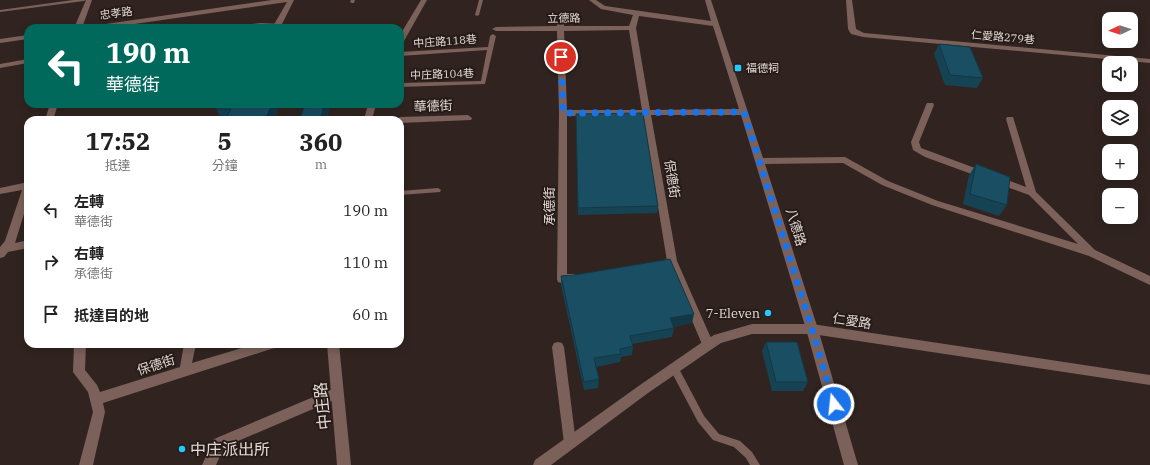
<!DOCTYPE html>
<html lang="zh-TW">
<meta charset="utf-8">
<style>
body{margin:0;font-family:"IBM Plex Serif","Noto Sans TC",serif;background:#f2f2f2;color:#222;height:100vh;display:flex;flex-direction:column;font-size:15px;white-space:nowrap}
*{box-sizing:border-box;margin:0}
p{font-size:13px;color:#767676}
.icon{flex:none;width:22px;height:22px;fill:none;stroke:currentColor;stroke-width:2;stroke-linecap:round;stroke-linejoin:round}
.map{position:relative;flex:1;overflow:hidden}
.side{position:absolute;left:24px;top:116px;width:380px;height:232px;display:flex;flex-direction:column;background:#fff;border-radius:12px;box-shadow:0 2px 10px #0003}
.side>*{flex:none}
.banner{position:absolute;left:24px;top:24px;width:380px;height:84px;border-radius:12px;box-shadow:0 2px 10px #0003;background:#00695c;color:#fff;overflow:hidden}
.needle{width:26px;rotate:266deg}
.buttons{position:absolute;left:1102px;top:12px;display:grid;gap:8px}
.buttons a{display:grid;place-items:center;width:36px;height:36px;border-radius:8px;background:#fff;box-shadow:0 2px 10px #0003;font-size:20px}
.pin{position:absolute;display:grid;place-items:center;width:34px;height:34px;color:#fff;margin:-17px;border:2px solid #fff;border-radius:50%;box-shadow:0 1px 4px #0007}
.me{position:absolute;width:44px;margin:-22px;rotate:344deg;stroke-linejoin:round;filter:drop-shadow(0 0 3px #0008)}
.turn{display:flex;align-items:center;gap:14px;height:84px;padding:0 16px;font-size:18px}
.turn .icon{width:52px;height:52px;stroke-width:2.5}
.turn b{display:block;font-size:28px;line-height:34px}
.eta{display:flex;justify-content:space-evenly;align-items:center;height:68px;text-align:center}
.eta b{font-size:24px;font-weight:700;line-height:28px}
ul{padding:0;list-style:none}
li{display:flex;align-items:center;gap:12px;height:52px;padding:0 16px}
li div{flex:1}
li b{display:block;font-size:15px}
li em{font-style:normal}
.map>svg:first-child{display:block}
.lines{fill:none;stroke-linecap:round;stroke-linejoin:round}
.service{fill:#7b6159;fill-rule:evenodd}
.minor{fill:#7b6159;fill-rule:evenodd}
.tertiary{fill:#7b6159;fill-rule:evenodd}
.wall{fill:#164354}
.shaded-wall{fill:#123745}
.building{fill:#1a4e62;stroke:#123745}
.route{stroke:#1a73e8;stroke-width:7;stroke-dasharray:0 12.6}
.poi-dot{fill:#26c9fe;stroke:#271b17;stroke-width:1.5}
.labels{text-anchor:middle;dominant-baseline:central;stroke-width:4;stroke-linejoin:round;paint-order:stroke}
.far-street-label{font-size:11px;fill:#e3dad7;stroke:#271b17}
.far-poi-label{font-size:11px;fill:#e3dad7;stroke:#271b17;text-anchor:start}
.street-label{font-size:13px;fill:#e3dad7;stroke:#271b17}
.poi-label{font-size:13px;fill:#e3dad7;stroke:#271b17;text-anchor:end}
.near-street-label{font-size:16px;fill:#e3dad7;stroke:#271b17}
.near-poi-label{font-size:16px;fill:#e3dad7;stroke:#271b17;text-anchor:start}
</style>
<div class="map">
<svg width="1150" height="465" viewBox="0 0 1150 465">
<rect width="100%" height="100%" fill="#312420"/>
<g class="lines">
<!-- service -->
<path class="service" d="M73 0H86L84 1 0 12V10Z
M351 0H355L354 3H352L350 2Z
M479 0H483L479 15 477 16 475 15Z
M261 23 326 26 329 28H302L261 25 245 28H233L236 26Z
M493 34 496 36 485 84 400 87V83L481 81 487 50 400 56V52L488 47 490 36Z
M28 59V63L0 68V64Z
M438 188 441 190 440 192 400 195V191Z
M674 364 677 365 704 416 719 434 740 441 752 452 760 465H750L746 458 734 447 713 440 698 422 671 371 670 368 671 365Z"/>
<!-- minor -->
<path class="minor" d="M86 0H92L82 28H74Z
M272 0H294L280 28H272L287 2 107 28H88L92 26Z
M589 0H596L605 6 711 21 705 0H711L763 158 845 157 888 181 938 201 1078 244 1029 195 925 157 913 150 911 142 926 105 927 103H933L934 105 919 142 921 148 1026 187 1006 119 1007 117H1013L1036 192 1095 250 1150 276V285L1089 256 932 205 882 185 843 163 765 164 818 329 858 465H844L806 329 741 115H651L677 261 714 345 712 349 708 350 704 349 667 261 643 115 567 116V274H575L576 277 575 280C569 282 564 284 558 282L557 279 559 113 557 31H496L492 29 496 27 557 26 556 21 560 19 564 21V26H629L633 15 601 9ZM639 16 713 26 739 109 650 110 636 28ZM629 30 642 110H567L564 31Z
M846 0H852L856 29 864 33 1150 59V63L863 37 851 34 848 29Z
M28 35V39L0 43V39Z
M50 104H58L53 120H45Z
M468 115 472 118 471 120 400 123V120H396L400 117Z
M28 182V201L15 243 28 240V248L8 252 4 257 0 258V247L5 241 22 190 0 194V188Z
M558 342 562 343 564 347 576 443 575 447 570 449 565 447 564 443 552 347 554 343Z
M74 344H86L85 370 97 385 100 392 180 367 184 344H196L192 363 255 344H277L275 348 271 349 103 403 105 412 93 465H79L93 412 88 392 73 372Z
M337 387 341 389 343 393 341 397 224 447 216 465H202L214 439Z"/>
<!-- tertiary -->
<path class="tertiary" d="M421 0H427L404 41 400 43V35Z
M368 104H376L372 120H364Z
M752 324H812L1150 375V385L812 334H752L721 343 712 349 648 393 551 465H533L535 460 640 385 704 341 714 335Z
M327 344H339L351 465H337Z"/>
</g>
<!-- wall -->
<path class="wall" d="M939 44 983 78 977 88 945 85 934 54Z
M280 104 274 120H222L216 109Z
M576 114 658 206 657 213 578 215Z
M976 164 1007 205 999 216 963 204 969 175Z
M561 276 692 323 673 327 674 328 672 337 632 344 633 346 632 355 621 357 620 362 596 367 599 379 598 388 584 390 561 285Z
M766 342 808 382 803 391H772L762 351Z"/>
<!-- shaded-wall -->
<path class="shaded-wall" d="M272 104H280L274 120H265Z
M324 104H331L327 120H320Z
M694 314 692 323 668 327 670 318Z"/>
<!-- building -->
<path class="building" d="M939 44 970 47 983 78 950 75Z
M219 104H272L265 120H225L231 109H216Z
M305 104H324L320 120H300Z
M643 113 658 206 578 208 576 114Z
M976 164 1010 177 1007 205 970 194Z
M670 259 694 314 670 318 674 328 630 336 633 346 620 349 621 354 594 358 599 379 584 382 561 276 574 275Z
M766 342H797L808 382H776Z"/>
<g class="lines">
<!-- route -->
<path class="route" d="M561 57 563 113 744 112 812 329 834 404"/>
</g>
<!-- markers -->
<g class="poi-dot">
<rect x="734" y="64" width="8" height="8" rx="2"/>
<circle cx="768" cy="313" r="4"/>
<circle cx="182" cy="449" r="4"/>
</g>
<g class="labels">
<!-- far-street labels -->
<g class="far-street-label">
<text transform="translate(116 13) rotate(-8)">忠孝路</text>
<text transform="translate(564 18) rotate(-1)">立德路</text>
<text transform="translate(1003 37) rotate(5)">仁愛路279巷</text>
<text transform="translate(445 41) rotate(-4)">中庄路118巷</text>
<text transform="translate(442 74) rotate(-2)">中庄路104巷</text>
</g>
<!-- far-poi labels -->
<g class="far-poi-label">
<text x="746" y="68">福德祠</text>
</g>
<!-- street labels -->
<g class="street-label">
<text transform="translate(433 106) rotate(-2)">華德街</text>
<text transform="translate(672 179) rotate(81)">保德街</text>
<text transform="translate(549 206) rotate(-90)">承德街</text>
<text transform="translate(796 227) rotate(73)">八德路</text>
<text transform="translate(852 321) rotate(9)">仁愛路</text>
<text transform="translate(156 365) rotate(-18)">保德街</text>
</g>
<!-- poi labels -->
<g class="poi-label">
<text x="760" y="313">7-Eleven</text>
</g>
<!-- near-street labels -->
<g class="near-street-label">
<text transform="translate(322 406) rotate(-96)">中庄路</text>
</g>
<!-- near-poi labels -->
<g class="near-poi-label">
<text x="190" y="449">中庄派出所</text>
</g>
</g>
</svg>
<div class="buttons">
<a><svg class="needle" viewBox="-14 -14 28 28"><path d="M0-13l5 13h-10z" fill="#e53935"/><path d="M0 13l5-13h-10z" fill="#767676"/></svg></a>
<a><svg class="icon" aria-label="sound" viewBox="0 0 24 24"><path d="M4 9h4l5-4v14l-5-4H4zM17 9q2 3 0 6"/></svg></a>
<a><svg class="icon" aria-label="layers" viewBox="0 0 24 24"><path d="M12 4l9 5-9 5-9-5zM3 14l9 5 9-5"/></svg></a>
<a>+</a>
<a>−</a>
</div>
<div class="pin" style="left:561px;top:57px;background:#d93025"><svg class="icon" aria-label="arrive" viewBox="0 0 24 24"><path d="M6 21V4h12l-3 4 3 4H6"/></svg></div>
<svg class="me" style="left:834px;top:404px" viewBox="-20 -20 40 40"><circle r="17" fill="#1a73e8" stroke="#fff" stroke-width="3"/><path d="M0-11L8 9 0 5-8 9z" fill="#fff"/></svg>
<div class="banner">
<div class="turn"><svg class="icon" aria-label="left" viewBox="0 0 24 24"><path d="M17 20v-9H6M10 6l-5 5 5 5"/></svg><div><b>190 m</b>華德街</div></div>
</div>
<section class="side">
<div class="eta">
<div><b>17:52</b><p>抵達</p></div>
<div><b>5</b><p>分鐘</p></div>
<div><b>360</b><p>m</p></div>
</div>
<ul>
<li><svg class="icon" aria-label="left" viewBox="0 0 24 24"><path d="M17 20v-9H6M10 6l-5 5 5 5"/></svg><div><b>左轉</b><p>華德街</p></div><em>190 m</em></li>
<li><svg class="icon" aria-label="right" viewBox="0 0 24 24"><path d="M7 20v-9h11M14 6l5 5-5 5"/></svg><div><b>右轉</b><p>承德街</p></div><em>110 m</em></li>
<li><svg class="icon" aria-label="arrive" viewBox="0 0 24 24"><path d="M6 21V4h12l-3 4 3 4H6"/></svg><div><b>抵達目的地</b></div><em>60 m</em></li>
</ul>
</section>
</div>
